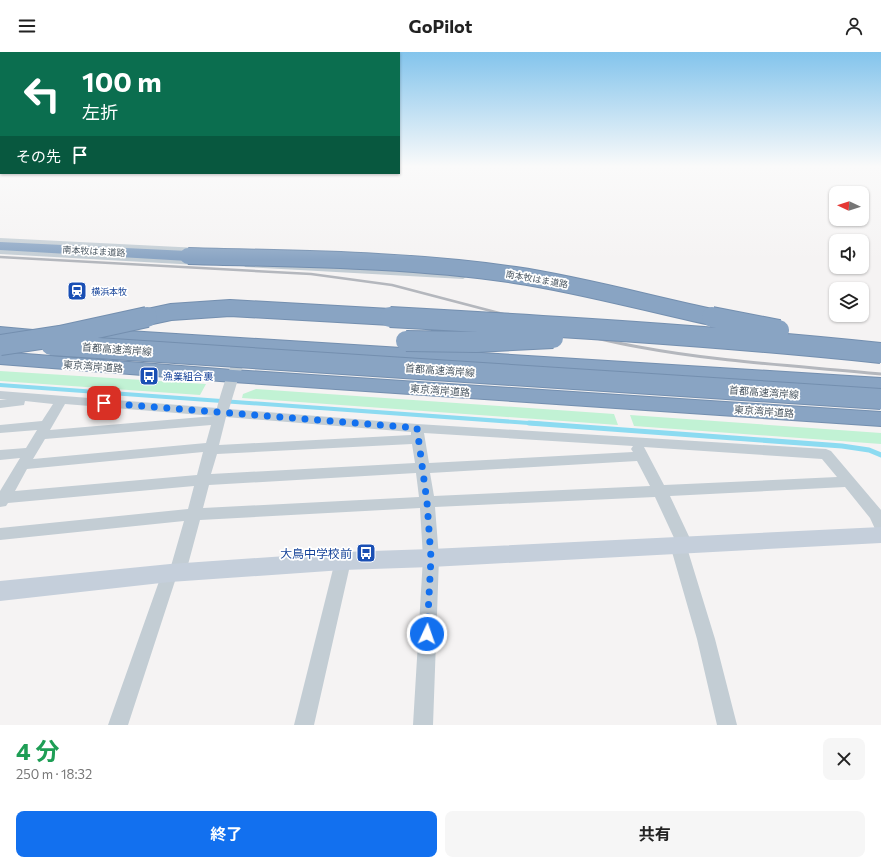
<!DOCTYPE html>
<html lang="ja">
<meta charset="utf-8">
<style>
body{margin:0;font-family:Commissioner,"Noto Sans JP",sans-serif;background:#f6f6f6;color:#222;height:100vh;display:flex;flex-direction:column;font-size:15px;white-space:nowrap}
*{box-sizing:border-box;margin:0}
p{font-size:13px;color:#767676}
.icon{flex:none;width:22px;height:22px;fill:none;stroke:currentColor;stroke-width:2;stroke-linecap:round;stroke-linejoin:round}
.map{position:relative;height:673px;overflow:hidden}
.panel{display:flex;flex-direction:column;background:#fff;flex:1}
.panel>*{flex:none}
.banner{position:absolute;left:0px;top:0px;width:400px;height:122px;box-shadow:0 1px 3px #0004;background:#0b6e4f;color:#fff;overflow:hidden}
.needle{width:26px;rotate:274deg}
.tools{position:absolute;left:829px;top:134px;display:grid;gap:8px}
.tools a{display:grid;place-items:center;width:40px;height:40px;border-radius:8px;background:#fff;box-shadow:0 1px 3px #0004;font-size:20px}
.pin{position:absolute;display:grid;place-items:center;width:34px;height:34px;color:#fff;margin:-17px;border-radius:8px;box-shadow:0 2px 6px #0006}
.me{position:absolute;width:44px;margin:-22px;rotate:3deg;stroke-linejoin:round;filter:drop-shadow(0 0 3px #0008)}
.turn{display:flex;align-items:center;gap:14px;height:84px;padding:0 16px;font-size:18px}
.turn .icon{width:52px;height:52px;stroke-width:2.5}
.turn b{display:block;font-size:28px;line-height:34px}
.then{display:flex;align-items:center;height:38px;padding:0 16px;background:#0003;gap:8px;font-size:15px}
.round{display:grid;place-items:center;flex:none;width:42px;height:42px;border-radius:8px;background:#f6f6f6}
.overview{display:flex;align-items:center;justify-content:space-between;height:68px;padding:0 16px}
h1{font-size:24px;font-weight:700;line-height:30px;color:#1e9e55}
.action{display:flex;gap:8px;margin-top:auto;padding:8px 16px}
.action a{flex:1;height:46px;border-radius:8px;background:#1270ef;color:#fff;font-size:16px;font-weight:700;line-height:46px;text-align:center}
.action a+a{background:#f6f6f6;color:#222}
header{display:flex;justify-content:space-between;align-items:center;height:52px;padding:0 16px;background:#fff;font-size:18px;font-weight:700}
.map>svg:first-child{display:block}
.green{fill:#c1f2d4}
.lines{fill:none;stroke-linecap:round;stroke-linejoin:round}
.stream-far1{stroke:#8cdbf1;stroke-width:4}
.stream{stroke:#8cdbf1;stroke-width:5}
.highway-casing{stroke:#748faf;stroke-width:2}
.street{fill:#c3cdd4;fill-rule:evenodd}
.secondary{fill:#c5cfdb;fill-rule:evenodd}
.highway{fill:#89a4c3;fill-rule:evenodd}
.rail-far1{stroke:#b4b7bd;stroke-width:2.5}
.rail{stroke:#b4b7bd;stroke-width:3}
.highway-bridge-far1-casing{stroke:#748faf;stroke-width:18;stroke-linecap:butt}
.highway-bridge-casing{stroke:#748faf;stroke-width:22;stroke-linecap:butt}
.highway-bridge-far1{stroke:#89a4c3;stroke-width:16}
.highway-bridge{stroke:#89a4c3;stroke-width:20}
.route{stroke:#1270ef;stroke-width:7;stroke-dasharray:0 12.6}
.labels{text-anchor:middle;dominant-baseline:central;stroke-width:3.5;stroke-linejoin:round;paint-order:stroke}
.far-street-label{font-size:9px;fill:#495661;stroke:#fff}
.far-transit-label{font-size:9px;fill:#164399;stroke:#fff;text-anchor:start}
.street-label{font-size:10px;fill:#495661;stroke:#fff}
.transit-label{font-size:10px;fill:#164399;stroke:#fff;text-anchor:start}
.near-transit-label{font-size:12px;fill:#164399;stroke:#fff;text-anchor:end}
</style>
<header><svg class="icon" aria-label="menu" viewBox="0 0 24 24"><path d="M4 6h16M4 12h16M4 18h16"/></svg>GoPilot<svg class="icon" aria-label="person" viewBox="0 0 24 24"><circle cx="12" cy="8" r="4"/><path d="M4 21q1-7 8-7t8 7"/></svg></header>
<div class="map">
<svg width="881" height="673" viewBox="0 0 881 673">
<rect width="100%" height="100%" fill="#f5f3f3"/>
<!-- green -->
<path class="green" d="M0 319 206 332 200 343 0 329Z
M256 337 614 362 618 373 242 346 243 342Z
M630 363 881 381V392L634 374Z"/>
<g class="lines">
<!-- stream-far1 -->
<path class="stream-far1" d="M0 333 543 372"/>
<!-- stream -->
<path class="stream" d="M529 371 842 394 869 398 881 403"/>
<!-- highway casing -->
<g class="highway-casing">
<path id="highway" d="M0 190 188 199 193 201 196 204 193 207 188 209 0 198Z
M0 275 44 279 46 283 44 287 37 289 0 287Z
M80 276 881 326V338L80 288 73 286 71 282 73 278Z
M0 300 233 318 881 360V374L233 330 0 312Z"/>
</g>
<!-- street -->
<path class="street" d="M0 186 199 196 203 199 199 202 0 192Z
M0 196 198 207 202 210 198 213 0 202Z
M248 210 463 221 468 224 463 227 245 215 244 213Z
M243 298 249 301 239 324 229 357 417 372 826 397 831 399 881 458V481L876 479 870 466 845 435 670 444 693 493 691 498 688 499 715 587 737 673H717L697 587 670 493 672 488H675L655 445 435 455 439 506 433 673H413L423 506 420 456 200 468 186 520 184 525 176 526 128 673H108L162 521 164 516 171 514 184 469 0 488V476L188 457 194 434 8 451 6 454 0 455V439L20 406 0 408V398L26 396 37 378 0 381V373L42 369 53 352 25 349 24 353 0 356V348L7 347H0V339L217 356C220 345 232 300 243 298ZM65 352 214 364 50 378ZM226 365 411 380V383L219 393ZM211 373 206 391 33 407 45 387ZM424 381 633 394 631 397 633 400 429 411ZM412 392 415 411 211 422 217 402ZM644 395 822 407 837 425 664 433ZM203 400 197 423 15 439 27 417ZM637 409 650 434 434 444 430 421ZM416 421 419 445 203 456 209 433Z
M343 502 349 504 351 509 314 673H294L335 509 337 504Z"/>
<!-- secondary -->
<path class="secondary" d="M881 475V491L431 515 343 518 170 530 0 549V529L170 512 343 500 431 497Z"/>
<!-- highway -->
<use href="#highway" class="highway"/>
<!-- rail-far1 -->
<path class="rail-far1" d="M0 205 311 222 392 233 518 266"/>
<!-- rail -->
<path class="rail" d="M515 265C556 276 597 288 639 295 719 310 800 314 881 322"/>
<!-- highway-bridge-far1 casing -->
<g class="highway-bridge-far1-casing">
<path id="highway-bridge-far1" d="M188 204C297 207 407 207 515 223 583 233 649 252 716 266
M143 266 171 260 230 256 408 266"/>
</g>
<!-- highway-bridge casing -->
<g class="highway-bridge-casing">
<path id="highway-bridge" d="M390 265C554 274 718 284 881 301
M712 265 779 278
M406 289 476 290 553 286
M0 293 60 284 147 265
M51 293 881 347"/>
</g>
<!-- highway-bridge-far1 -->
<use href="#highway-bridge-far1" class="highway-bridge-far1"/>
<!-- highway-bridge -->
<use href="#highway-bridge" class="highway-bridge"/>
</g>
<!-- sky -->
<linearGradient id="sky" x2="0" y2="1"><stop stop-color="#83c4ec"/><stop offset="0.55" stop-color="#fafafa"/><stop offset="1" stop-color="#fafafa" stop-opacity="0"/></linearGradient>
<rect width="881" height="208" fill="url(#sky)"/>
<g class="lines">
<!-- route -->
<path class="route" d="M104 351 417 376 427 450 431 506 427 582"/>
</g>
<!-- icons -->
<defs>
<g id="station-square" transform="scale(1)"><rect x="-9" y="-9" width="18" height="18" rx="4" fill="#1a4fb4" stroke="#fff"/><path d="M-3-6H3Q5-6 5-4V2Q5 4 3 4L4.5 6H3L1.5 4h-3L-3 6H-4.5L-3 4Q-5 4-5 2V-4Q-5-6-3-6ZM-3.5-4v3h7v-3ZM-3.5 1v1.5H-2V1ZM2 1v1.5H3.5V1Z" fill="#fff"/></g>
<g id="bus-square" transform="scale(1)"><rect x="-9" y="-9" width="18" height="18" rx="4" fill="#1a4fb4" stroke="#fff"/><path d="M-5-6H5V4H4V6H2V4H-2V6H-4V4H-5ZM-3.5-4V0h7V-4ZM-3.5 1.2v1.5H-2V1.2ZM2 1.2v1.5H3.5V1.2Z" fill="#fff"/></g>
</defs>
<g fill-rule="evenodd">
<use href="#station-square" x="77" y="239"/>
<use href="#bus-square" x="149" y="324"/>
<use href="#bus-square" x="366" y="501"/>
</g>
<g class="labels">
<!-- far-street labels -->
<g class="far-street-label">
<text transform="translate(94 199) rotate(3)">南本牧はま道路</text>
<text transform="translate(537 227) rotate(10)">南本牧はま道路</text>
</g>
<!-- far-transit labels -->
<g class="far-transit-label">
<text x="91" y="239">横浜本牧</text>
</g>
<!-- street labels -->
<g class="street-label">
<text transform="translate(117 297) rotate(4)">首都高速湾岸線</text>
<text transform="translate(93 314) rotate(4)">東京湾岸道路</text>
<text transform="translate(440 318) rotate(4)">首都高速湾岸線</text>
<text transform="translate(440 338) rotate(4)">東京湾岸道路</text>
<text transform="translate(764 340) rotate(4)">首都高速湾岸線</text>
<text transform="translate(764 359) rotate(4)">東京湾岸道路</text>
</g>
<!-- transit labels -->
<g class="transit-label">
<text x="163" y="324">漁業組合裏</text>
</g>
<!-- near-transit labels -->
<g class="near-transit-label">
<text x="352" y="501">大鳥中学校前</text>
</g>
</g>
</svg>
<div class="tools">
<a><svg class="needle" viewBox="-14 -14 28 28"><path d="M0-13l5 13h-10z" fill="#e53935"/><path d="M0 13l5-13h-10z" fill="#767676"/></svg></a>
<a><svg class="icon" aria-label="sound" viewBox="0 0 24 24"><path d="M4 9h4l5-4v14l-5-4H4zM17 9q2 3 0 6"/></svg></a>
<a><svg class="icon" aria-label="layers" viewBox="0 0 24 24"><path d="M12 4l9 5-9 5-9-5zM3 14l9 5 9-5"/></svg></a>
</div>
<div class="pin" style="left:104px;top:351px;background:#d93025"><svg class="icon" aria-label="arrive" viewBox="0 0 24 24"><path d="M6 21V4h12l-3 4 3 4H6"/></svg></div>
<svg class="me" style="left:427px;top:582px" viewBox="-20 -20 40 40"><circle r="17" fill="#1270ef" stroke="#fff" stroke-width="3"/><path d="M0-11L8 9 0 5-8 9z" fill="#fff"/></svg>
<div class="banner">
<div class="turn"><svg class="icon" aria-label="left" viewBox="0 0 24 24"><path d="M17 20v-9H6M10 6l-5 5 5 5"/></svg><div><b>100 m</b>左折</div></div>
<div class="then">その先<svg class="icon" aria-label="arrive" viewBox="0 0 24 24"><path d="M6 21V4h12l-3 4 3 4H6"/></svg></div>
</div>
</div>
<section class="panel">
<div class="overview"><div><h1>4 分</h1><p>250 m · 18:32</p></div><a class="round"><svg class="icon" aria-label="close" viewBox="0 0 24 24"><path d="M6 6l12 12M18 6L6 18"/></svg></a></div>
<div class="action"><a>終了</a><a>共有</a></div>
</section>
